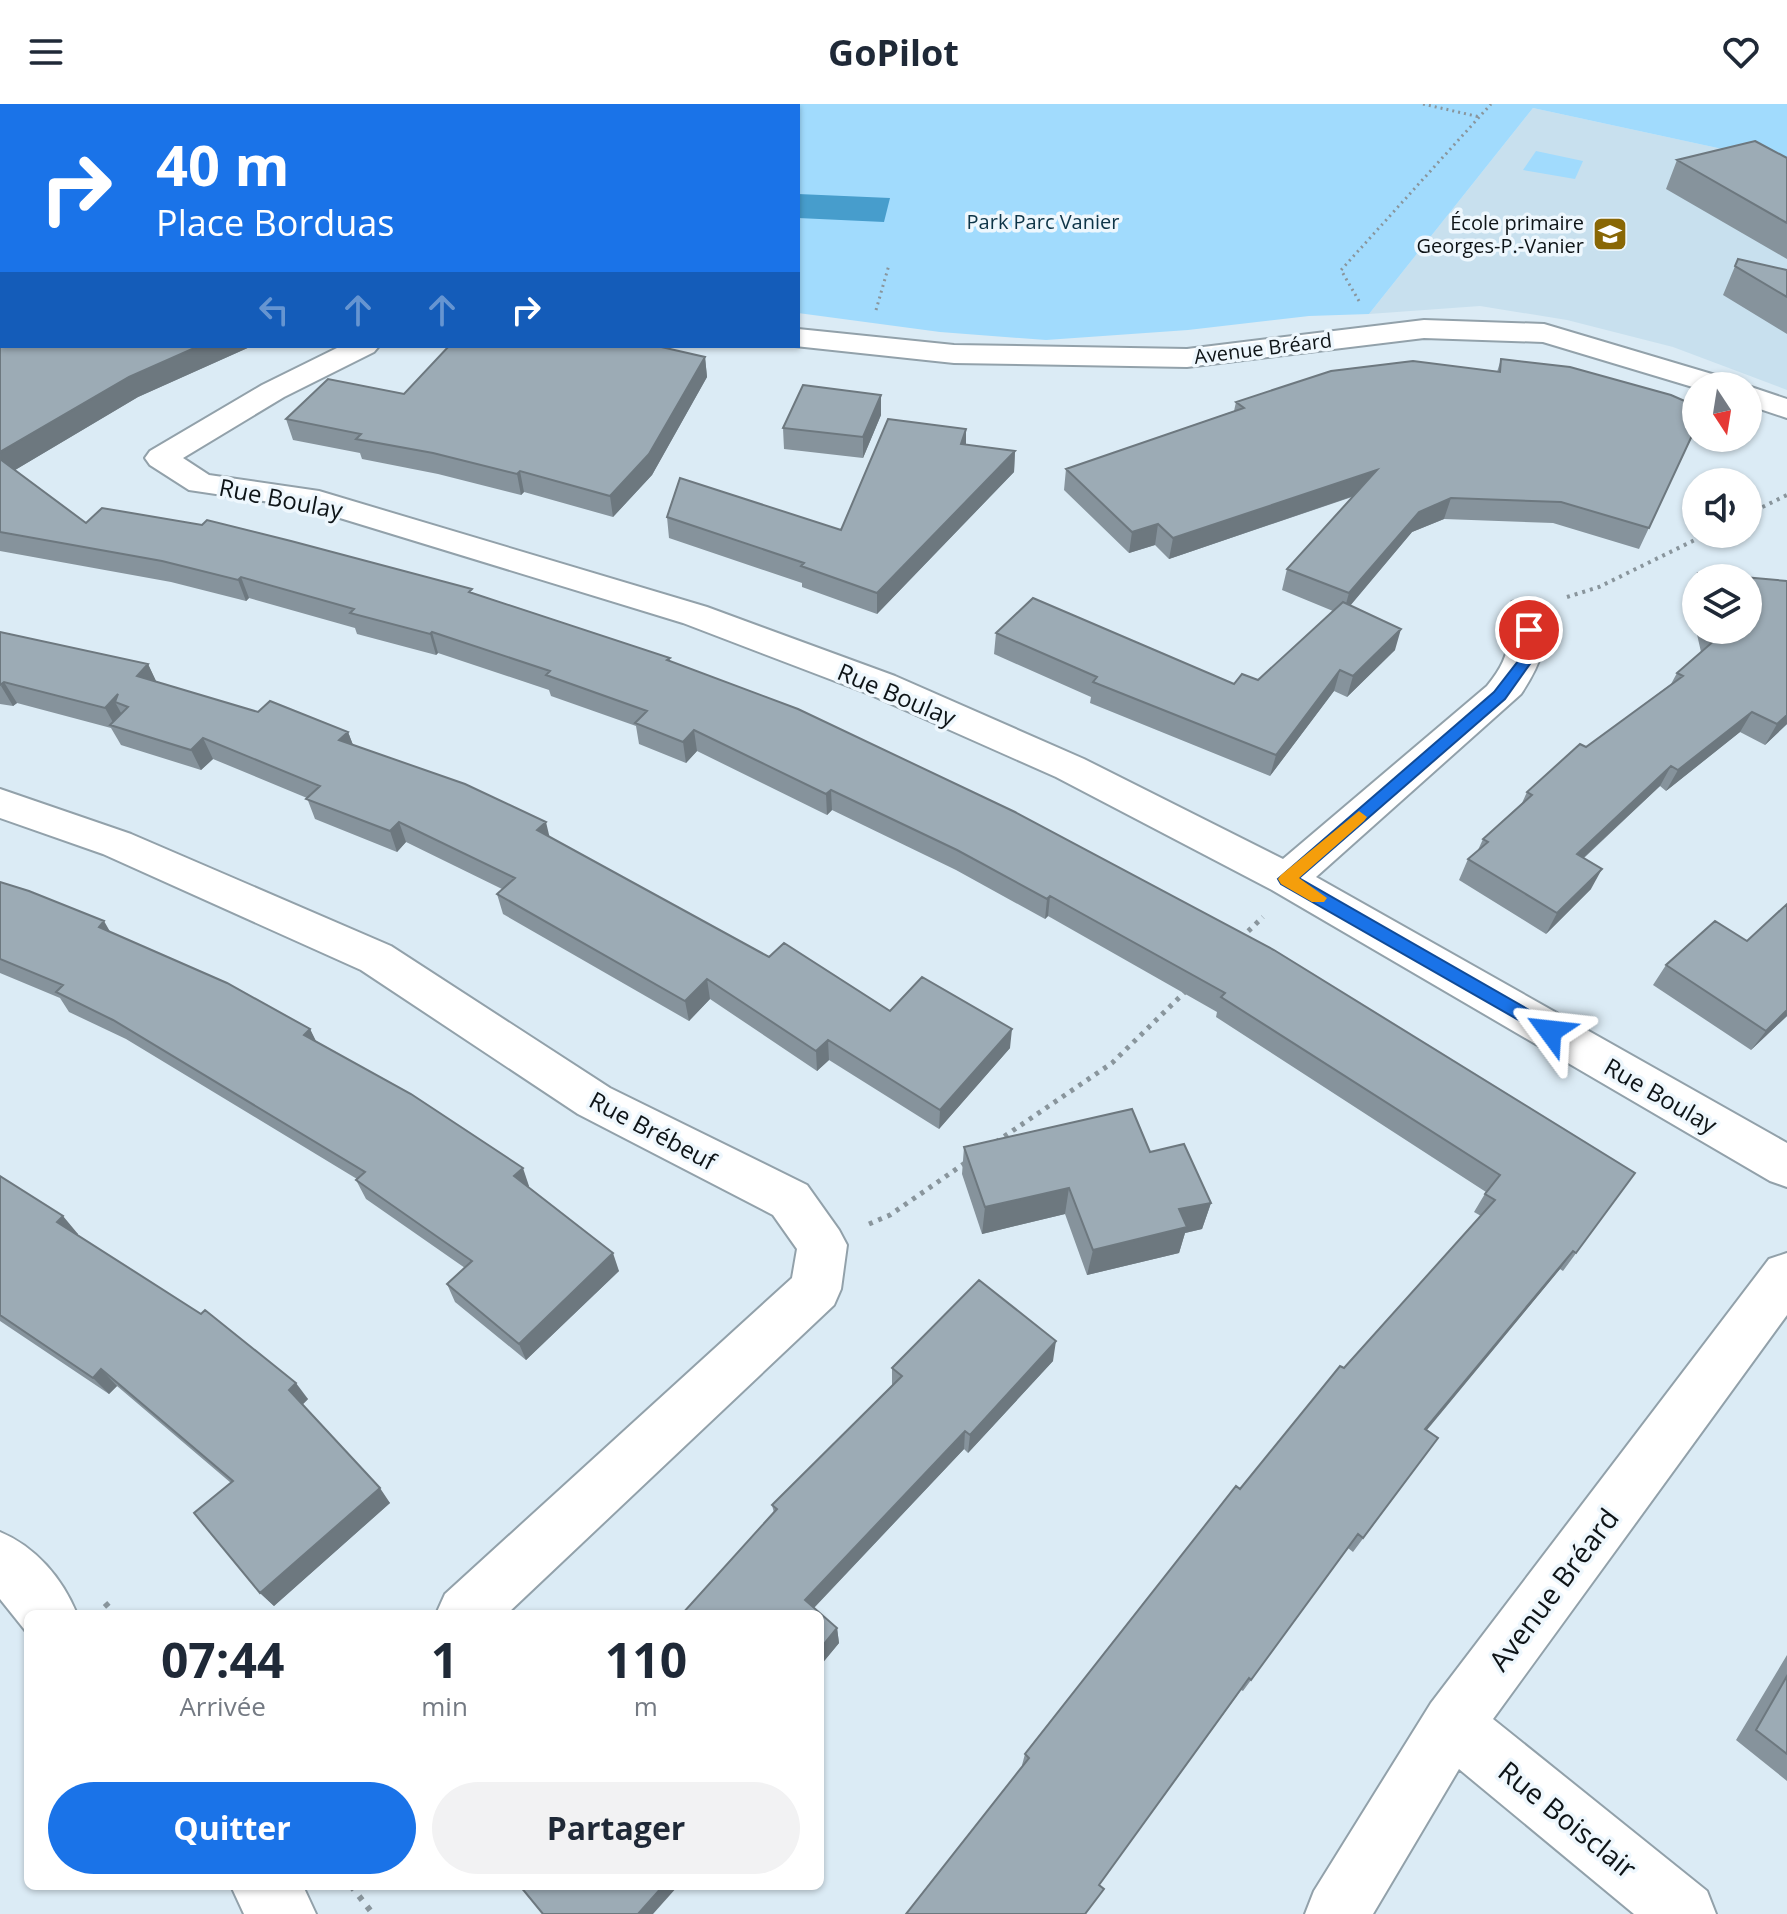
<!DOCTYPE html>
<html lang="fr">
<meta charset="utf-8">
<style>
body{margin:0;font-family:"Open Sans",sans-serif;background:#f2f2f3;color:#1f2937;height:100vh;display:flex;flex-direction:column;font-size:30px;white-space:nowrap}
*{box-sizing:border-box;margin:0}
p{font-size:26px;color:#747a83}
.icon{flex:none;width:44px;height:44px;fill:none;stroke:currentColor;stroke-width:2;stroke-linecap:round;stroke-linejoin:round}
.map{position:relative;flex:1;overflow:hidden}
.side{position:absolute;left:24px;top:1506px;width:800px;height:280px;display:flex;flex-direction:column;background:#fff;border-radius:12px;box-shadow:0 2px 6px #0004}
.side>*{flex:none}
.guide{position:absolute;left:0px;top:0px;width:800px;height:244px;box-shadow:0 2px 6px #0004;background:#1a73e8;color:#fff;overflow:hidden}
.needle{width:52px;rotate:168deg}
.fabs{position:absolute;left:1682px;top:268px;display:grid;gap:16px}
.fabs a{display:grid;place-items:center;width:80px;height:80px;border-radius:50%;background:#fff;box-shadow:0 2px 6px #0004;font-size:40px}
.pin{position:absolute;display:grid;place-items:center;width:68px;height:68px;color:#fff;margin:-34px;border:4px solid #fff;border-radius:50%;box-shadow:0 2px 8px #0007}
.me{position:absolute;width:88px;margin:-44px;rotate:300deg;stroke-linejoin:round;filter:drop-shadow(0 0 6px #0008)}
.turn{display:flex;align-items:center;gap:28px;height:168px;padding:0 24px;font-size:36px}
.turn .icon{width:104px;height:104px;stroke-width:2.5}
.turn b{display:block;font-size:56px;line-height:68px}
.lanes{display:flex;align-items:center;height:76px;padding:0 24px;background:#0003;justify-content:center;gap:40px;direction:ltr}
.lanes .off{opacity:.35}
.eta{display:flex;justify-content:space-evenly;align-items:center;height:136px;text-align:center}
.eta b{font-size:48px;font-weight:700;line-height:56px}
.cta{display:flex;gap:16px;margin-top:auto;padding:16px 24px}
.cta a{flex:1;height:92px;border-radius:48px;background:#1a73e8;color:#fff;font-size:32px;font-weight:700;line-height:92px;text-align:center}
.cta a+a{background:#f2f2f3;color:#1f2937}
header{display:flex;justify-content:space-between;align-items:center;height:104px;padding:0 24px;background:#fff;font-size:36px;font-weight:700}
.map>svg:first-child{display:block}
.built{fill:#c8e0ee}
.green{fill:#a1dbfd}
.water{fill:#479dcc}
.lines{fill:none;stroke-linecap:round;stroke-linejoin:round}
.street-casing{stroke:#92a1aa;stroke-width:4}
.path-far3{stroke:#89959c;stroke-width:3;stroke-dasharray:2 4;stroke-linecap:butt}
.path-far2{stroke:#89959c;stroke-width:4;stroke-dasharray:3 5;stroke-linecap:butt}
.path-far1{stroke:#89959c;stroke-width:5;stroke-dasharray:4 6;stroke-linecap:butt}
.path{stroke:#89959c;stroke-width:6;stroke-dasharray:5 8;stroke-linecap:butt}
.street{fill:#fff;fill-rule:evenodd}
.wall{fill:#86939c}
.shaded-wall{fill:#6d787f}
.building{fill:#9cabb5;stroke:#6d787f;stroke-width:2}
.route{fill:#1a73e8;stroke:#114b97;stroke-width:2}
.slow{fill:#f59e0b}
.labels{text-anchor:middle;dominant-baseline:central;stroke-width:7;stroke-linejoin:round;paint-order:stroke}
.far-park-label{font-size:20px;fill:#0d3447;stroke:#eef7fd}
.far-poi-label{font-size:20px;fill:#0e1417;stroke:#eef7fd;text-anchor:end}
.far-street-label{font-size:20px;fill:#0e1417;stroke:#eef7fd}
.street-label{font-size:24px;fill:#0e1417;stroke:#eef7fd}
.near-street-label{font-size:28px;fill:#0e1417;stroke:#eef7fd}
</style>
<header><svg class="icon" aria-label="menu" viewBox="0 0 24 24"><path d="M4 6h16M4 12h16M4 18h16"/></svg>GoPilot<svg class="icon" aria-label="heart" viewBox="0 0 24 24"><path d="M12 20l-8-8c-3-5 5-10 8-4 3-6 11-1 8 4z"/></svg></header>
<div class="map">
<svg width="1787" height="1810" viewBox="0 0 1787 1810">
<rect width="100%" height="100%" fill="#dbebf5"/>
<!-- built -->
<path class="built" d="M83 0H448L89 2Z
M1533 4 1787 59V286L1673 243 1567 216 1480 202 1369 210Z"/>
<!-- green -->
<path class="green" d="M525 0H1787V59L1533 4 1369 210 1309 212 1188 226 1046 236 940 228 798 209V2H520Z
M1536 47 1583 57 1575 75 1523 66Z"/>
<!-- water -->
<path class="water" d="M798 90 890 94 884 118 798 114Z"/>
<g class="lines">
<!-- street casing -->
<g class="street-casing">
<path id="street" d="M0 165H2V181H0Z
M1424 216 1544 220 1732 276 1736 282 1696 284 1543 238 1424 234 1187 263 954 259 795 242H798V225L954 241 1187 245Z
M341 242H379L374 248 284 293 183 354 209 371 319 387 707 503 895 572 1084 655 1283 755 1487 582C1500 566 1509 551 1509 529 1509 517 1505 509 1512 498L1524 495 1536 498C1556 528 1539 563 1521 590L1316 773 1787 1039V1083L1770 1077 1272 786 1056 673 869 590 683 519 304 403 189 386 150 361 145 354 150 347 262 281Z
M1748 282 1787 295V314L1748 301Z
M0 685 131 730 391 842 610 984 807 1081 839 1126 847 1141 841 1185 834 1201 507 1510H436L445 1490 792 1174 797 1145 773 1111 578 1010 361 866 103 750 0 714Z
M1787 1149V1211L1493 1615 1707 1787 1716 1810H1634L1459 1665 1373 1810H1305L1314 1787 1431 1599 1769 1155Z
M0 1428C36 1443 62 1474 77 1510H28V1530L0 1495Z
M231 1782H303L316 1810H244Z"/>
</g>
<!-- path-far3 -->
<path class="path-far3" d="M1423 0 1480 13
M729 2 732 0
M1359 197 1341 166 1491 0
M876 206 889 161"/>
<!-- path-far2 -->
<path class="path-far2" d="M1748 410 1787 391
M1567 493 1599 483 1707 430"/>
<!-- path-far1 -->
<path class="path-far1" d="M1241 834 1263 813
M996 1038 1112 959 1188 885
M869 1120 890 1111 968 1057"/>
<!-- path -->
<path class="path" d="M105 1499 115 1510
M351 1782 373 1810"/>
<!-- street -->
<use href="#street" class="street"/>
</g>
<!-- wall -->
<path class="wall" d="M1787 54V155L1666 85 1677 56Z
M1738 155 1787 166V230L1723 191Z
M0 203 2 242H252L138 293 15 366 86 419 473 489 670 554V557L1635 1069 1563 1167 1560 1165 1427 1326 1438 1334 1353 1448 1348 1444 1243 1587 1241 1586 1099 1781 1086 1810 1022 1661 1025 1650 1240 1385 1344 1264 1481 1112 1474 1108 1486 1088 1216 913 1217 908 1048 812 1045 815 956 766 832 706 827 711 697 647 686 659 639 640 636 622 551 592 549 586 438 549 436 551 357 530 355 524 249 494 246 497 171 478 0 447Z
M705 253 707 273 652 371 613 413 524 388 521 391 438 370 362 355 360 349 293 336 286 315 404 290Z
M1501 255 1696 324 1639 445 1553 419 1444 415 1412 428 1350 502 1395 546 1347 593 1334 587 1270 672 1090 599 1091 593 994 550 996 529 1234 580 1258 576 1333 507 1282 486 1287 465 1352 393 1169 455 1155 441 1129 449 1064 386 1066 365 1234 307 1236 298 1497 268Z
M881 311 863 354 784 345 783 324Z
M966 325V341L1015 347 1014 368 877 510 802 483V479L669 434 667 413 841 426Z
M1698 469 1787 477V620L1765 641 1740 628 1666 687 1660 682 1584 754 1591 785 1546 830 1459 776 1468 755 1478 746 1483 735 1522 699 1527 688 1671 580 1677 569 1701 548 1696 526H1748V474H1696V526L1687 490Z
M0 528 148 560 156 578 258 608 348 628 353 641 549 733 769 853 890 907 1010 944 939 1025 829 956 817 967 710 895 689 917 503 810 497 790 502 785 406 738 397 748 315 715 307 694 213 655 201 666 121 641 111 624 17 599 13 602 0 600Z
M0 778 110 828 310 925 316 938 529 1082 528 1083 619 1167 526 1256 455 1198 447 1180 465 1164 366 1095 356 1076 357 1075 126 935 69 908 60 894 0 869Z
M1787 800V912L1751 946 1653 881 1666 861 1747 837Z
M964 1043 1150 1048 1211 1099 1202 1125 1185 1129 1179 1149 1087 1171 1065 1110 982 1130 962 1070Z
M0 1072 78 1130V1131L308 1295 302 1301 390 1399 274 1502 260 1489 231 1379 117 1282 109 1290 0 1217Z
M1053 1257 968 1349 964 1345 814 1504 837 1524 839 1539 820 1562V1510H682L774 1409 772 1401 892 1282V1264Z
M1787 1551V1677L1736 1636Z"/>
<!-- shaded-wall -->
<path class="shaded-wall" d="M199 242H252L138 293 5 372 0 362V348L129 273Z
M705 253 707 273 652 371 613 413 610 392Z
M881 291V311L863 354V333Z
M966 325V346L961 340Z
M1015 347 1014 368 877 510V489Z
M1377 366 1371 386 1169 455 1173 434Z
M520 367 524 388 521 391 517 370Z
M1451 394 1444 415 1412 428 1343 510 1349 489 1419 408Z
M1158 420 1155 441 1129 449 1132 428Z
M241 473 249 494 246 497 238 476Z
M1401 525 1395 546 1347 593 1353 572Z
M432 528 438 549 436 551 430 530Z
M148 560 158 581 137 572Z
M1340 566 1334 587 1270 672 1276 651Z
M4 578 17 599 13 602 1 582Z
M118 590 115 598 125 616 115 622 105 604Z
M1752 608 1740 628 1666 687 1678 666Z
M1787 611V620L1765 641 1777 620Z
M694 626 697 647 686 659 683 638Z
M348 628 356 649 339 636Z
M203 634 213 655 201 666 191 646Z
M1671 662 1660 682 1566 770 1577 750Z
M831 686 832 706 827 711 826 690Z
M399 718 406 738 397 748 390 727Z
M546 718 551 739 537 726Z
M1602 765 1591 785 1546 830 1557 809Z
M1050 792 1048 812 1045 815 1047 795Z
M104 817 116 838 99 823Z
M707 875 710 895 689 917 685 897Z
M1787 906V912L1751 946 1766 927Z
M310 925 320 945 304 931Z
M1012 925 1010 944 939 1025 940 1006Z
M828 936 829 956 817 967 816 947Z
M523 1064 529 1082 521 1091 514 1072Z
M1069 1084 1065 1110 982 1130 985 1103Z
M1211 1099 1202 1125 1185 1129 1179 1149 1087 1171 1093 1146 1179 1105Z
M63 1112 78 1130 72 1136 57 1118Z
M1573 1147 1560 1165 1415 1340 1425 1325Z
M613 1149 619 1167 526 1256 519 1240Z
M1056 1237 1053 1257 968 1349 970 1331Z
M101 1265 117 1282 109 1290 93 1274Z
M296 1279 308 1295 301 1302 289 1286Z
M965 1327 964 1345 808 1510 805 1496Z
M380 1384 390 1399 274 1502 260 1489Z
M837 1524 839 1539 820 1562V1545Z
M663 1782H678L653 1810H638Z"/>
<!-- building -->
<path class="building" d="M1755 37 1787 54V119L1677 56Z
M1738 155 1787 166V193L1735 162Z
M2 202V242H199L129 273 0 348V203Z
M449 242H657L705 253 649 350 610 392 520 367 517 370 433 349 356 335 361 330 286 315 328 275 404 290Z
M1501 255 1570 263 1671 291 1696 302V323L1649 424 1561 398 1451 394 1419 408 1349 489 1287 465 1377 366 1173 434 1158 420 1132 428 1066 365 1244 304 1236 298 1331 267 1413 257 1500 268Z
M803 281 881 291 863 333 783 324Z
M888 315 966 325 961 340 1015 347 877 489 801 462 804 459 667 413 680 374 841 426Z
M0 355 86 419 102 404 202 421 207 416 291 437 472 485 469 488 670 554 667 556 798 605 1015 708 1274 846 1635 1069 1576 1149 1573 1147 1425 1325 1438 1334 1363 1434 1358 1430 1251 1576 1249 1574 1099 1781 1104 1785 1085 1810H906L1029 1654 1025 1650 1236 1382 1240 1385 1340 1262 1344 1264 1495 1096 1485 1090 1500 1071 1221 893 1225 889 1050 792 1047 795 957 746 831 686 826 690 694 626 683 638 635 619 647 607 546 571 550 567 432 528 430 530 350 509 354 505 241 473 238 476 162 457 0 428Z
M1698 469 1787 477V611L1777 620 1752 608 1678 666 1671 662 1577 750 1602 765 1557 809 1468 755 1488 738 1483 735 1532 691 1527 688 1580 640 1586 643 1683 572 1677 569 1715 536 1712 526H1748V474H1699Z
M1033 494 1234 580 1242 570 1258 576 1343 498 1401 525 1353 572 1340 566 1276 651 1093 578 1097 573 996 529Z
M0 528 148 560 137 572 258 608 270 597 348 628 339 636 465 680 546 718 537 726 769 853 784 839 890 907 922 873 1012 925 940 1006 828 936 816 947 707 875 685 897 497 790 515 774 399 718 390 727 306 695 320 682 203 634 191 646 110 621 128 603 115 598 118 590 105 604 4 578 0 581Z
M0 778 29 787 104 817 99 823 227 879 310 925 304 931 411 990 523 1064 514 1072 613 1149 519 1240 447 1180 472 1157 356 1076 365 1068 113 916 56 888 63 881 0 855Z
M1787 800V906L1766 927 1666 861 1715 817 1747 837Z
M1132 1005 1150 1048 1184 1040 1211 1099 1179 1105 1187 1123 1093 1146 1069 1084 985 1103 964 1043Z
M0 1072 63 1112 57 1118 201 1210 205 1206 296 1279 289 1286 380 1384 260 1489 194 1409 233 1377 101 1265 93 1274 0 1211Z
M979 1176 1056 1237 970 1331 965 1327 805 1496 837 1524 820 1545V1510H682L777 1405 772 1401 902 1272 892 1264Z
M1787 1572V1650L1756 1626Z
M520 1782H663L638 1810H543Z"/>
<!-- route -->
<path class="route" d="M1529 521 1536 526 1532 557 1505 595 1299 774 1557 922 1559 927 1550 934 1281 780 1278 775 1494 588 1518 557 1521 526Z"/>
<!-- slow -->
<path class="slow" d="M1359 707 1367 713 1364 717 1299 774 1327 794 1324 798H1312L1281 780 1278 775 1281 771Z"/>
<!-- icons -->
<defs>
<g id="school-square" transform="scale(1.8)"><rect x="-9" y="-9" width="18" height="18" rx="4" fill="#896705" stroke="#eef7fd"/><path d="M0-5L7-2L0 1L-7-2ZM-4 1L0 2.5L4 1V4Q0 6-4 4Z" fill="#fff"/></g>
</defs>
<g fill-rule="evenodd">
<use href="#school-square" x="1610" y="130"/>
</g>
<g class="labels">
<!-- far-park labels -->
<g class="far-park-label">
<text x="1043" y="117">Park Parc Vanier</text>
</g>
<!-- far-poi labels -->
<g class="far-poi-label">
<text x="1584" y="118">École primaire<tspan x="1584" dy="23">Georges-P.-Vanier</tspan></text>
</g>
<!-- far-street labels -->
<g class="far-street-label">
<text transform="translate(1263 244) rotate(-7)">Avenue Bréard</text>
</g>
<!-- street labels -->
<g class="street-label">
<text transform="translate(281 394) rotate(11)">Rue Boulay</text>
<text transform="translate(897 590) rotate(23)">Rue Boulay</text>
<text transform="translate(1661 991) rotate(30)">Rue Boulay</text>
<text transform="translate(653 1026) rotate(28)">Rue Brébeuf</text>
</g>
<!-- near-street labels -->
<g class="near-street-label">
<text transform="translate(1553 1485) rotate(-53)">Avenue Bréard</text>
<text transform="translate(1568 1715) rotate(39)">Rue Boisclair</text>
</g>
</g>
</svg>
<div class="fabs">
<a><svg class="needle" viewBox="-14 -14 28 28"><path d="M0-13l5 13h-10z" fill="#e53935"/><path d="M0 13l5-13h-10z" fill="#747a83"/></svg></a>
<a><svg class="icon" aria-label="sound" viewBox="0 0 24 24"><path d="M4 9h4l5-4v14l-5-4H4zM17 9q2 3 0 6"/></svg></a>
<a><svg class="icon" aria-label="layers" viewBox="0 0 24 24"><path d="M12 4l9 5-9 5-9-5zM3 14l9 5 9-5"/></svg></a>
</div>
<div class="pin" style="left:1529px;top:526px;background:#d93025"><svg class="icon" aria-label="arrive" viewBox="0 0 24 24"><path d="M6 21V4h12l-3 4 3 4H6"/></svg></div>
<svg class="me" style="left:1550px;top:927px" viewBox="-20 -20 40 40"><path d="M0-17L14 15 0 8-14 15z" fill="#1a73e8" stroke="#fff" stroke-width="4"/></svg>
<div class="guide">
<div class="turn"><svg class="icon" aria-label="right" viewBox="0 0 24 24"><path d="M7 20v-9h11M14 6l5 5-5 5"/></svg><div><b>40 m</b>Place Borduas</div></div>
<div class="lanes"><svg class="icon off" aria-label="left" viewBox="0 0 24 24"><path d="M17 20v-9H6M10 6l-5 5 5 5"/></svg><svg class="icon off" aria-label="ahead" viewBox="0 0 24 24"><path d="M12 20V5M6 11l6-6 6 6"/></svg><svg class="icon off" aria-label="ahead" viewBox="0 0 24 24"><path d="M12 20V5M6 11l6-6 6 6"/></svg><svg class="icon" aria-label="right" viewBox="0 0 24 24"><path d="M7 20v-9h11M14 6l5 5-5 5"/></svg></div>
</div>
<section class="side">
<div class="eta">
<div><b>07:44</b><p>Arrivée</p></div>
<div><b>1</b><p>min</p></div>
<div><b>110</b><p>m</p></div>
</div>
<div class="cta"><a>Quitter</a><a>Partager</a></div>
</section>
</div>
